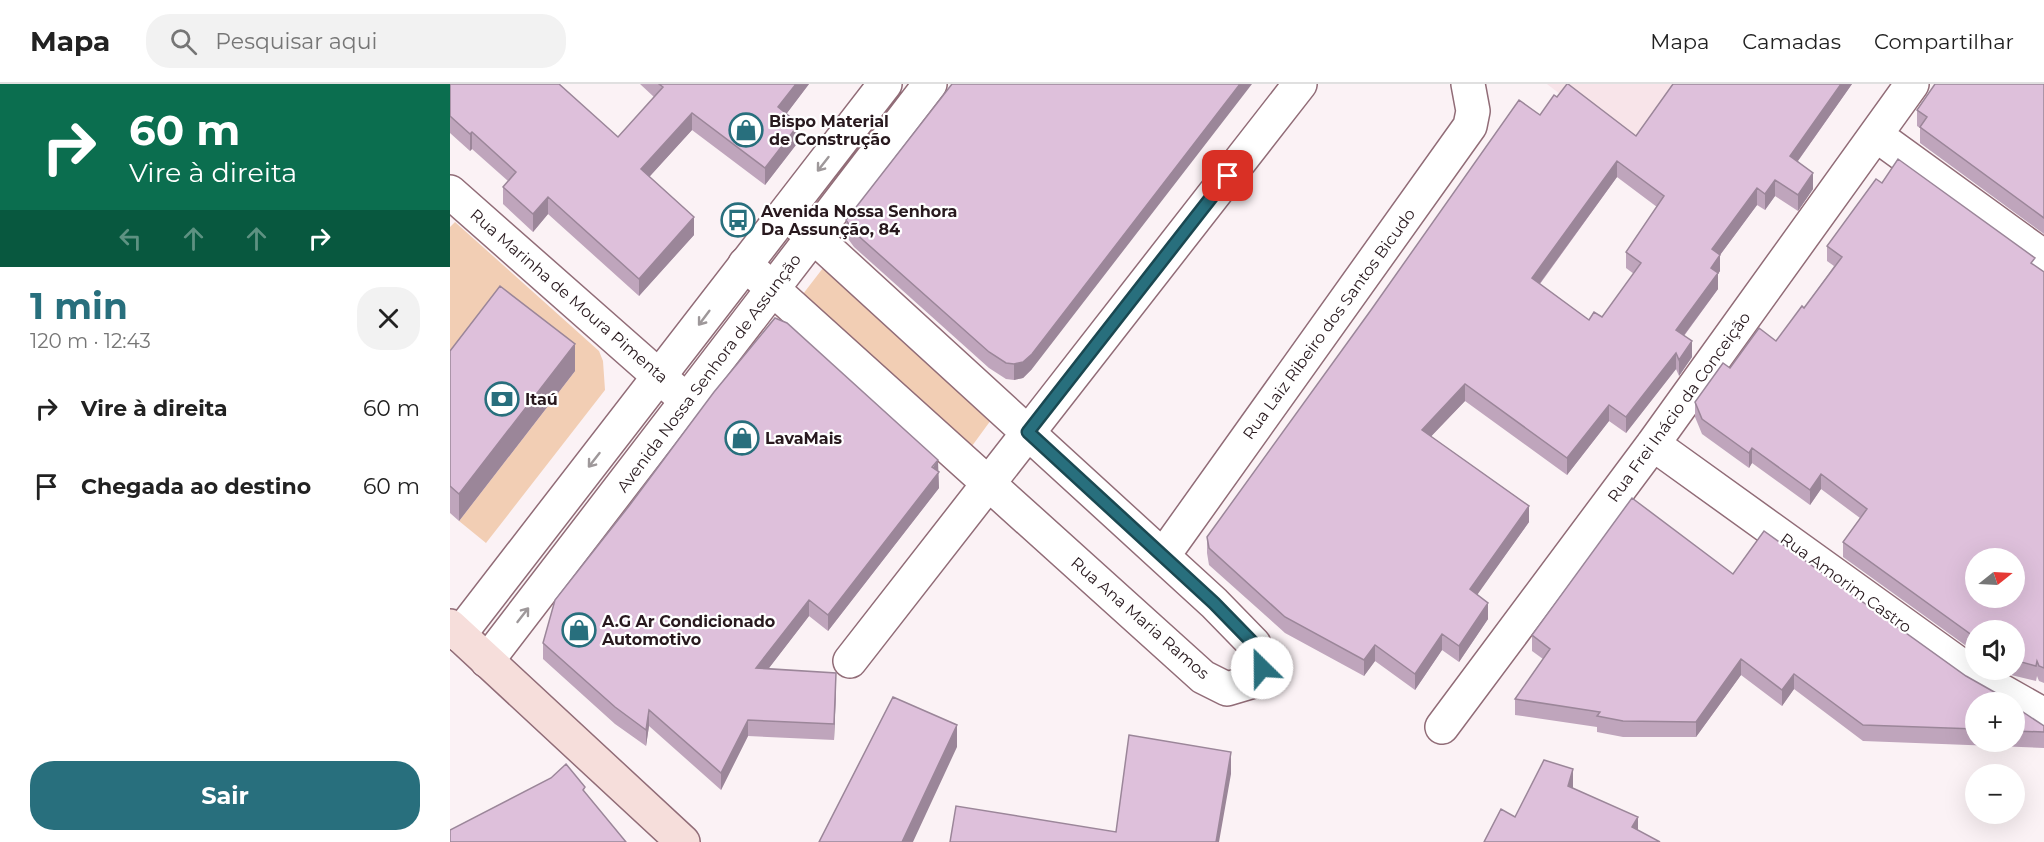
<!DOCTYPE html>
<html lang="pt">
<meta charset="utf-8">
<style>
body{margin:0;font-family:Montserrat,sans-serif;background:#f2f2f2;color:#222;height:100vh;display:flex;flex-direction:column;font-size:22px;white-space:nowrap}
*{box-sizing:border-box;margin:0}
p{font-size:20px;color:#767676}
.icon{flex:none;width:33px;height:33px;fill:none;stroke:currentColor;stroke-width:2;stroke-linecap:round;stroke-linejoin:round}
.map{position:relative;flex:1;overflow:hidden}
.side{display:flex;flex-direction:column;background:#fff;width:450px}
.side>*{flex:none}
.hud{background:#0b6e4f;color:#fff;overflow:hidden}
.needle{width:39px;rotate:72deg}
.controls{position:absolute;left:1515px;top:464px;display:grid;gap:12px}
.controls a{display:grid;place-items:center;width:60px;height:60px;border-radius:50%;background:#fff;box-shadow:0 6px 24px #0002;font-size:30px}
.pin{position:absolute;display:grid;place-items:center;width:51px;height:51px;color:#fff;margin:-26px;border-radius:12px;box-shadow:0 3px 9px #0006}
.me{position:absolute;width:66px;margin:-33px;rotate:337deg;stroke-linejoin:round;filter:drop-shadow(0 0 4px #0008)}
.turn{display:flex;align-items:center;gap:21px;height:126px;padding:0 30px;font-size:27px}
.turn .icon{width:78px;height:78px;stroke-width:2.5}
.turn b{display:block;font-size:42px;line-height:51px}
.lanes{display:flex;align-items:center;height:57px;padding:0 30px;background:#0003;justify-content:center;gap:30px;direction:ltr}
.lanes .off{opacity:.35}
.round{display:grid;place-items:center;flex:none;width:63px;height:63px;border-radius:24px;background:#f2f2f2}
.headline{display:flex;align-items:center;justify-content:space-between;height:102px;padding:0 30px}
h1{font-size:36px;font-weight:700;line-height:45px;color:#286f7d}
.cta{display:flex;gap:12px;margin-top:auto;padding:12px 30px}
.cta a{flex:1;height:69px;border-radius:24px;background:#286f7d;color:#fff;font-size:24px;font-weight:700;line-height:69px;text-align:center}
ul{padding:0;list-style:none}
li{display:flex;align-items:center;gap:18px;height:78px;padding:0 30px}
li div{flex:1}
li b{display:block;font-size:22px}
li em{font-style:normal}
header{display:flex;align-items:center;gap:36px;box-sizing:border-box;height:84px;padding:0 30px;background:#fff;border-bottom:2px solid #e0e0e0}
header strong{font-size:28px}
nav{display:flex;gap:33px;margin-inline-start:auto;font-size:21px}
.search{width:420px;height:54px;background:#f2f2f2;display:flex;align-items:center;gap:15px;box-sizing:border-box;padding:0 21px;border-radius:24px;color:#767676;font-size:22px}
main{display:flex;flex:1;min-height:0}
.map>svg:first-child{display:block}
.built{fill:#f8e4e9}
.green{fill:#f2ceb4}
.lines{fill:none;stroke-linecap:round;stroke-linejoin:round}
.minor-casing{stroke:#916c77;stroke-width:36}
.tertiary-casing{stroke:#916c77;stroke-width:36}
.secondary-casing{stroke:#916c77;stroke-width:36}
.minor{stroke:#fff;stroke-width:33}
.tertiary{stroke:#fff;stroke-width:33}
.secondary{stroke:#f6dedb;stroke-width:33}
.wall{fill:#bfa5bc;fill-rule:evenodd}
.shaded-wall{fill:#9b8699}
.building{fill:#dec0db;stroke:#9b8699;stroke-width:1.5;fill-rule:evenodd}
.oneway{stroke:#9e989a}
.route-casing{stroke:#1a4851;stroke-width:15}
.route{stroke:#286f7d;stroke-width:10}
.labels{text-anchor:middle;dominant-baseline:central;stroke-width:4.5;stroke-linejoin:round;paint-order:stroke}
.poi-label{font-size:16px;font-weight:bold;fill:#28191e;stroke:#fff;text-anchor:start}
.street-label{font-size:16px;fill:#28191e;stroke:#fff}
</style>
<header>
<strong>Mapa</strong>
<div class="search"><svg class="icon" aria-label="search" viewBox="0 0 24 24"><circle cx="10" cy="10" r="6"/><path d="M15 15l6 6"/></svg>Pesquisar aqui</div>
<nav><a>Mapa</a><a>Camadas</a><a>Compartilhar</a></nav>
</header>
<main>
<section class="side">
<div class="hud">
<div class="turn"><svg class="icon" aria-label="right" viewBox="0 0 24 24"><path d="M7 20v-9h11M14 6l5 5-5 5"/></svg><div><b>60 m</b>Vire à direita</div></div>
<div class="lanes"><svg class="icon off" aria-label="left" viewBox="0 0 24 24"><path d="M17 20v-9H6M10 6l-5 5 5 5"/></svg><svg class="icon off" aria-label="ahead" viewBox="0 0 24 24"><path d="M12 20V5M6 11l6-6 6 6"/></svg><svg class="icon off" aria-label="ahead" viewBox="0 0 24 24"><path d="M12 20V5M6 11l6-6 6 6"/></svg><svg class="icon" aria-label="right" viewBox="0 0 24 24"><path d="M7 20v-9h11M14 6l5 5-5 5"/></svg></div>
</div>
<div class="headline"><div><h1>1 min</h1><p>120 m · 12:43</p></div><a class="round"><svg class="icon" aria-label="close" viewBox="0 0 24 24"><path d="M6 6l12 12M18 6L6 18"/></svg></a></div>
<ul>
<li><svg class="icon" aria-label="right" viewBox="0 0 24 24"><path d="M7 20v-9h11M14 6l5 5-5 5"/></svg><div><b>Vire à direita</b></div><em>60 m</em></li>
<li><svg class="icon" aria-label="arrive" viewBox="0 0 24 24"><path d="M6 21V4h12l-3 4 3 4H6"/></svg><div><b>Chegada ao destino</b></div><em>60 m</em></li>
</ul>
<div class="cta"><a>Sair</a></div>
</section>
<div class="map">
<svg width="1594" height="758" viewBox="0 0 1594 758">
<rect width="100%" height="100%" fill="#fbf2f5"/>
<!-- built -->
<path class="built" d="M1097 0H1234L1185 68Z"/>
<!-- green -->
<path class="green" d="M5 138 149 267 153 277 155 306 36 459 9 437 125 287 0 294V143Z
M373 184 541 336 522 362 353 210Z"/>
<g class="lines">
<!-- minor casing -->
<g class="minor-casing">
<path id="minor" d="M1426 51 1594 173
M0 108 237 317
M295 180 753 593 777 605 804 597 812 584 804 560 764 519 363 152 335 130
M1203 360 1527 593 1594 631
M713 472 1020 42 1023 27 1018 0
M400 577 850 0
M992 643 1203 360 1462 0"/>
</g>
<!-- tertiary casing -->
<g class="tertiary-casing">
<path id="tertiary" d="M9 551 435 0
M37 577 480 0"/>
</g>
<!-- secondary casing -->
<g class="secondary-casing">
<path id="secondary" d="M0 542 233 758"/>
</g>
<!-- minor -->
<use href="#minor" class="minor"/>
<!-- tertiary -->
<use href="#tertiary" class="tertiary"/>
<!-- secondary -->
<use href="#secondary" class="secondary"/>
</g>
<!-- wall -->
<path class="wall" d="M0 0 168 53 204 13 190 0H359L336 30 349 57 315 101 242 46 199 93 244 151 189 212 98 130 83 148 53 120V103L58 97 22 65 20 67 0 49Z
M1223 0H1402L1348 77 1363 105 1348 127 1325 112 1315 126 1307 121 1270 171V187L1268 190V205L1234 252 1242 273 1229 292 1226 285 1176 349 1159 337 1117 391 1015 317 981 352 1079 438 1027 510 1038 535 1009 578 992 566 965 606 925 577 914 592 835 549 759 481 757 469V453L1090 31 1186 52ZM1167 93 1207 123 1176 168V184L1184 190 1152 233 1139 236 1090 200Z
M1594 0V150L1470 59V44L1467 42V26Z
M396 136 582 285 573 294 564 296 556 295 539 284 404 163 396 152Z
M1377 162 1585 182 1594 188V599L1589 597 1587 592 1586 597 1561 591 1551 585H1564V546H1526V569L1393 473V458L1410 434 1371 405 1360 421 1302 379 1299 384 1252 350 1245 333V318L1280 284 1326 257 1354 224 1384 182 1377 177Z
M0 267 125 287 9 437 0 429Z
M488 387 489 404 378 547 359 532 318 585 386 605 384 656 298 652 271 706 199 642 196 662 165 640 93 575V559Z
M1283 490 1526 618V657H1564V622L1594 642V664L1413 657 1344 605 1332 622 1291 591 1246 653H1173L1147 648V643L1065 631V615L1093 575 1082 567V551Z"/>
<!-- shaded-wall -->
<path class="shaded-wall" d="M346 0H359L328 41V23Z
M790 0H802L582 285 573 294 564 296V280Z
M1391 0H1402L1340 88V72Z
M242 29V46L191 102V85Z
M349 40V57L315 101V84Z
M22 48V65L20 67V50Z
M1167 77V93L1082 210V194Z
M1363 89V105L1348 127V111Z
M1325 96V112L1315 126V110Z
M1307 104V121L1270 171V187L1268 190V205L1226 262V246L1261 184 1262 165Z
M98 113V130L83 148V130Z
M244 133V151L189 212V195Z
M1242 257V273L1229 292V276Z
M125 260V287L9 437V410Z
M1226 269V285L1176 349V333Z
M1015 300V317L972 362V346Z
M1159 321V337L1117 391V374Z
M1302 364V379L1299 384V369Z
M488 376 489 404 378 547V531Z
M1371 390V405L1360 421V406Z
M1079 422V438L1020 521V505Z
M359 516V532L306 601V584Z
M1038 519V535L1009 578V562Z
M992 550V566L965 606V590Z
M925 561V577L914 592V576Z
M1291 575V591L1246 653V638Z
M386 589V605L384 656V640Z
M1344 590V605L1332 622V606Z
M199 626V642L196 662V646Z
M298 636V652L271 706V689Z
M507 641V663L463 758H452Z
M781 668V690L769 758H766Z
M1123 685V704L1118 702Z
M1188 733V752L1182 743Z"/>
<!-- building -->
<path class="building" d="M0 0H109L168 53 213 3 209 0H346L328 23 349 40 315 84 242 29 191 85 244 133 189 195 98 113 83 130 53 103 66 88 22 48 20 50 0 32Z
M502 0H790L582 270 573 278 564 280 556 279 539 268 404 148 396 136Z
M1117 0H1118L1186 52 1223 0H1391L1340 72 1363 89 1348 111 1325 96 1315 110 1307 104 1262 165 1270 171 1261 184 1268 189 1226 246 1242 257 1229 276 1226 269 1176 333 1159 321 1117 374 1015 300 972 346 1079 422 1020 505 1038 519 1009 562 992 550 965 590 925 561 914 576 835 533 759 464 757 453 921 226 1069 16 1090 31 1104 11 1107 13ZM1167 77 1214 112 1176 168 1191 179 1152 233 1144 228 1139 236 1082 194Z
M1485 0H1594V134L1470 43 1477 33 1467 26Z
M1448 75 1585 174 1581 179 1594 188V584L1589 582 1587 577 1586 582 1564 576V546H1526V554L1393 458 1417 425 1371 390 1360 406 1302 364 1299 369 1252 335 1245 318 1273 279 1280 284 1309 244 1326 257 1352 222 1354 224 1392 173 1377 162 1426 95 1432 99ZM1526 474H1564V513H1526Z
M50 202 125 260 9 410 0 402V267Z
M325 234 337 239 488 376 482 383 489 388 378 531 359 516 306 584 386 589 384 640 298 636 271 689 199 626 196 646 165 623 93 559 105 516 179 422 264 308Z
M1182 414 1283 490 1314 447 1516 592 1546 609 1558 618H1526V645L1413 641 1344 590 1332 606 1291 575 1246 638 1173 637 1147 632 1150 628 1065 615 1100 565 1082 551Z
M443 613 507 641 452 758H369Z
M1564 622 1594 642V648L1564 647Z
M679 651 781 668 766 758H500L506 722 666 748Z
M1094 676 1123 685 1118 702 1188 733 1182 743 1210 758H1034L1051 725 1065 733Z
M116 680 135 703 133 706 176 758H0V746L101 694Z"/>
<!-- one-way arrows -->
<defs><path id="oneway-shaft" d="M-6 0H5M1.5-3L5.5 0L1.5 3" fill="none" stroke-width="1.6" stroke-linecap="round" stroke-linejoin="round" transform="scale(1.5)"/></defs>
<g class="oneway">
<use href="#oneway-shaft" transform="translate(373 80) rotate(128)"/>
<use href="#oneway-shaft" transform="translate(254 234) rotate(127)"/>
<use href="#oneway-shaft" transform="translate(144 376) rotate(128)"/>
<use href="#oneway-shaft" transform="translate(73 531) rotate(-52)"/>
</g>
<g class="lines">
<!-- route casing -->
<g class="route-casing">
<path id="route" d="M778 92 578 348 764 519 804 560 812 584"/>
</g>
<!-- route -->
<use href="#route" class="route"/>
</g>
<!-- icons -->
<defs>
<g id="shop-ring" transform="scale(1.725)"><circle r="9.5" fill="#fff" stroke="#286f7d" stroke-width="1.5"/><path d="M-5-2.5h2.3a2.7 3.5 0 0 1 5.4 0H5L5.5 6h-11ZM-1.5-2.5h3a1.5 2.3 0 0 0-3 0Z" fill="#286f7d"/></g>
<g id="bus-ring" transform="scale(1.725)"><circle r="9.5" fill="#fff" stroke="#286f7d" stroke-width="1.5"/><path d="M-5-6H5V4H4V6H2V4H-2V6H-4V4H-5ZM-3.5-4V0h7V-4ZM-3.5 1.2v1.5H-2V1.2ZM2 1.2v1.5H3.5V1.2Z" fill="#286f7d"/></g>
<g id="bank-ring" transform="scale(1.725)"><circle r="9.5" fill="#fff" stroke="#286f7d" stroke-width="1.5"/><path d="M-6-4H6V4H-6ZM0-2.3a2.3 2.3 0 1 0 0 4.6a2.3 2.3 0 1 0 0-4.6Z" fill="#286f7d"/></g>
</defs>
<g fill-rule="evenodd">
<use href="#shop-ring" x="296" y="46"/>
<use href="#bus-ring" x="288" y="136"/>
<use href="#bank-ring" x="52" y="315"/>
<use href="#shop-ring" x="292" y="354"/>
<use href="#shop-ring" x="129" y="546"/>
</g>
<g class="labels">
<!-- poi labels -->
<g class="poi-label">
<text x="319" y="37">Bispo Material<tspan x="319" dy="18">de Construção</tspan></text>
<text x="311" y="127">Avenida Nossa Senhora<tspan x="311" dy="18">Da Assunção, 84</tspan></text>
<text x="75" y="315">Itaú</text>
<text x="315" y="354">LavaMais</text>
<text x="152" y="537">A.G Ar Condicionado<tspan x="152" dy="18">Automotivo</tspan></text>
</g>
<!-- street labels -->
<g class="street-label">
<text transform="translate(119 212) rotate(41)">Rua Marinha de Moura Pimenta</text>
<text transform="translate(879 240) rotate(-54)">Rua Laiz Ribeiro dos Santos Bicudo</text>
<text transform="translate(259 289) rotate(-53)">Avenida Nossa Senhora de Assunção</text>
<text transform="translate(1229 323) rotate(-54)">Rua Frei Inácio da Conceição</text>
<text transform="translate(1396 499) rotate(36)">Rua Amorim Castro</text>
<text transform="translate(690 534) rotate(41)">Rua Ana Maria Ramos</text>
</g>
</g>
</svg>
<div class="controls">
<a><svg class="needle" viewBox="-14 -14 28 28"><path d="M0-13l5 13h-10z" fill="#e53935"/><path d="M0 13l5-13h-10z" fill="#767676"/></svg></a>
<a><svg class="icon" aria-label="sound" viewBox="0 0 24 24"><path d="M4 9h4l5-4v14l-5-4H4zM17 9q2 3 0 6"/></svg></a>
<a>+</a>
<a>−</a>
</div>
<div class="pin" style="left:778px;top:92px;background:#d93025"><svg class="icon" aria-label="arrive" viewBox="0 0 24 24"><path d="M6 21V4h12l-3 4 3 4H6"/></svg></div>
<svg class="me" style="left:812px;top:584px" viewBox="-20 -20 40 40"><circle r="19" fill="#fff"/><path d="M0-13L10 11 0 6-10 11z" fill="#286f7d"/></svg>
</div>
</main>
